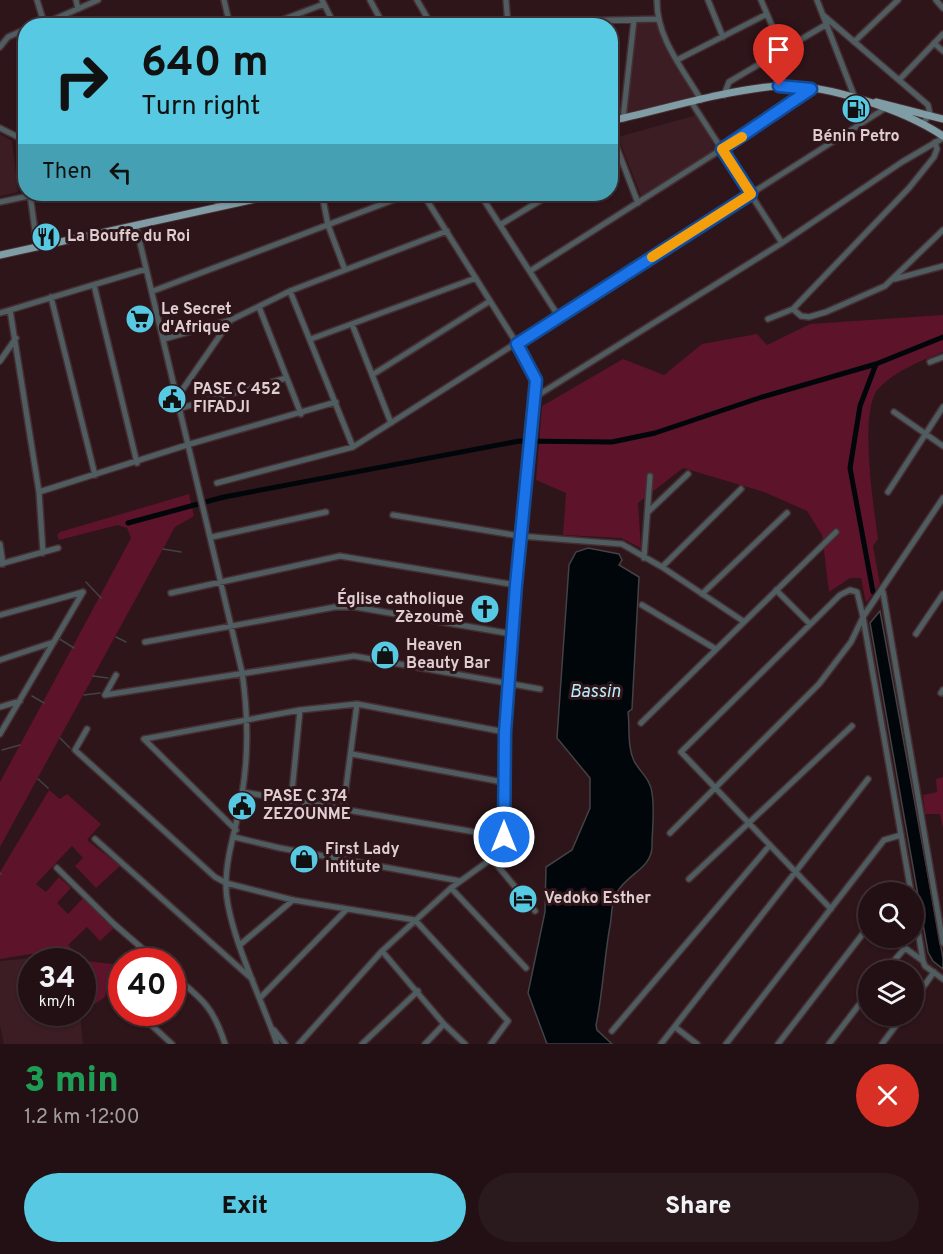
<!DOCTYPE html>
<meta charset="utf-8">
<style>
body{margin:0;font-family:Overpass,sans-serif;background:#2a191d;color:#f1f3f6;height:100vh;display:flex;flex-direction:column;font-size:22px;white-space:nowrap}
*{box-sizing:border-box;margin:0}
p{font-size:20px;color:#a29da0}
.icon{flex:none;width:33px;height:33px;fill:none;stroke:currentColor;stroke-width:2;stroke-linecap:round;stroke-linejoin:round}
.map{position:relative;height:1044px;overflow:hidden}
.drawer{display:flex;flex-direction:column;background:#221014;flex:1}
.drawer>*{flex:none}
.banner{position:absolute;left:18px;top:18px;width:600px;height:183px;border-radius:24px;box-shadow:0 2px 4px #0004,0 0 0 2px #3f3034;background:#57c9e2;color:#111;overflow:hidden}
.controls{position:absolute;left:858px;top:882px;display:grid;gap:12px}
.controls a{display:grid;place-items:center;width:66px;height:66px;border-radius:50%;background:#221014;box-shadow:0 2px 4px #0004,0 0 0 2px #3f3034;font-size:30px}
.speed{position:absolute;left:18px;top:948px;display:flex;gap:12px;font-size:30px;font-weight:700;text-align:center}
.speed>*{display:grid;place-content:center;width:78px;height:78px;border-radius:50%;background:#221014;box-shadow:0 2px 4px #0004,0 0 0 2px #3f3034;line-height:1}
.speed small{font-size:15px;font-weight:400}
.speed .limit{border:9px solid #d22;background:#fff;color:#111}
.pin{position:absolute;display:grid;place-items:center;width:51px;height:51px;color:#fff;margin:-62px -26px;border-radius:50% 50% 50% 0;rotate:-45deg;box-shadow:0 0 6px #0007}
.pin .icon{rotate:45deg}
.me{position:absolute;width:66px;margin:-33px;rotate:0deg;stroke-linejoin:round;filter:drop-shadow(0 0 4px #0008)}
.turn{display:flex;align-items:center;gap:21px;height:126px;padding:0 24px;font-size:27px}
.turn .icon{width:78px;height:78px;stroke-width:2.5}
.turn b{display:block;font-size:42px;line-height:51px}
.then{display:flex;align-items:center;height:57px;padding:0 24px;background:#0003;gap:12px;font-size:22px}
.round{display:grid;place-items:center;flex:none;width:63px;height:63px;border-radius:32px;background:#2a191d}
.head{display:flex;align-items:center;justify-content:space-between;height:102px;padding:0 24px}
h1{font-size:36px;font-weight:800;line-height:45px;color:#1e9e55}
.action{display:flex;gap:12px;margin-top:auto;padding:12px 24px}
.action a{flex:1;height:69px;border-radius:36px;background:#57c9e2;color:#111;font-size:24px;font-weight:800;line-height:69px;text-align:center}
.action a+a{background:#2a191d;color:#f1f3f6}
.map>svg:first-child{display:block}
.built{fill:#3b1d23}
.green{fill:#5d1329}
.water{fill:#00060a;stroke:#434245;stroke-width:1.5}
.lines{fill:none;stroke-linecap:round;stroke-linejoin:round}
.stream{stroke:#434245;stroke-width:1.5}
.canal{stroke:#00060a;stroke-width:5}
.minor-casing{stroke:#462f33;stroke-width:8}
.major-casing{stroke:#462f33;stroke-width:9}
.minor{stroke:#4f5d60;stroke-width:5}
.major{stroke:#809da5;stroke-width:7}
.route-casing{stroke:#114b97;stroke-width:15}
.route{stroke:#1a73e8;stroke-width:10}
.slow{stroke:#f59e0b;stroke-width:10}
.labels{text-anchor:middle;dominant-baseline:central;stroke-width:6;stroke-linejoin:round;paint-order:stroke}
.poi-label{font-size:16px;font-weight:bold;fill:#dfcdd0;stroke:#2d151a;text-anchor:start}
.water-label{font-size:18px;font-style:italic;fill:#b6effd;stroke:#2d151a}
</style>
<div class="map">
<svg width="943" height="1044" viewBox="0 0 943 1044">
<rect width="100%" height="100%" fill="#2d151a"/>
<!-- built -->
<path class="built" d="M637 22H658L697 97 626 114Z
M844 100 878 110 858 123Z
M697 115 717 151 642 198 618 137Z
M0 134 12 141 18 192 0 196Z
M43 957 47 961 32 962V1012L80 1013 83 1044H4L0 1025V961Z"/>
<!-- green -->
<path class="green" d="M943 315V352C921 361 895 371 879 388 858 410 874 508 878 539L873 546 880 584 866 603 861 578H850L829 592 822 535 807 511 764 492 683 468 638 503 641 548 621 538 563 535 566 493 536 480 542 406 623 359 664 375 702 344 757 334 767 345 810 324Z
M189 494 194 516 175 527 0 847V782L131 538 127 528 118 525 59 540 57 535 60 532Z
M943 777V828L940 814H925L923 795 937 792 936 779Z
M49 790 60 799 67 794 101 824 87 840 120 866 96 888 75 866 83 858 72 846 36 884 46 892 59 877 71 888 57 903 68 914 84 897 114 928 100 941 87 927 68 945 86 961 113 964 105 997 89 1008 83 1000 82 962 52 961 43 952 0 959V872Z"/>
<!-- water -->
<path class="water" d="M588 548 619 554 622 560 619 565 639 577 632 709 628 712C630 728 627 746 634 761 640 772 651 780 652 793 655 811 652 831 652 846 652 869 626 874 616 894 611 903 612 916 610 926 604 958 603 993 596 1025L597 1030 612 1044H547L528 993 545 912 546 867 572 850 590 808V778L557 738 569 565 576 552Z
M880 611 943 958V969L933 961 928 952 870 623Z"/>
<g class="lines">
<!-- stream -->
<path class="stream" d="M163 549 181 552
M86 582 101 598
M116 637 126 642
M58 638 74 648
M93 676 108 678
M84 695 100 693
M32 696 44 703
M60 738 70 748
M2 750 20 745
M38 779 48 788
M0 873 1 874"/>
<!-- canal -->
<path class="canal" d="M128 523 224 497 519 441 612 442 655 433 762 397 876 364 943 337
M873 592 850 468 860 406 876 364"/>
<!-- minor casing -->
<g class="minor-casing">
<path id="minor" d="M37 0 45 26
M76 0 78 9
M224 0 230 26
M322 0 335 26
M370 0 384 26
M417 0 432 26
M506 0 508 26
M657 0C656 37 683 69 701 100
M708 0 723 37
M761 0 782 49
M817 0 855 98
M936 0 943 8
M823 15 928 105 930 114 923 123
M431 24 658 19
M39 26 98 0
M266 26 324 4
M854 42 898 0
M934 43 943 51
M0 47 8 37 26 29
M677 60 767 14
M900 79 943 34
M724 95 729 82 827 24
M692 103 782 243
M623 119 634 20
M0 128 26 141
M612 135 638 203
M20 138 26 171
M30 194 37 246
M214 194 219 207
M322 194 328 225 345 270
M480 194 559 317
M0 202 38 194
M500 225 551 194
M136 226 242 672C248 713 249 753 242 794 238 823 226 854 226 884 225 926 263 1002 277 1044
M530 271 722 149 811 89
M895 279 943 266
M94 285 137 463
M153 291 409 194
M290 291 353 447
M51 297 95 475
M259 307 301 414
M793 309 801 316 809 317 826 312 885 286 943 230
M10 310 39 492 43 553
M0 313 146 269
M768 319 793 309 909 188 934 157 937 149 935 142
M352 324 391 423
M164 339 231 320 290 291 447 231
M311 339 476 278
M0 361 16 338
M930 362 943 357
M372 375 490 301
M178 396 230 321
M535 397 782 243 902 162 943 138
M181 408 286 378
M894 412 943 446
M217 483 353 447 884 109
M39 492 190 444 336 402
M888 492 943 407
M648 512 688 474
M393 515 520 536 622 544 662 567 743 621
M212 537 326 512
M0 544 3 564
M644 558 650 476
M0 564 58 548
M662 567 741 489
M776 590 810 624
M883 592 943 943
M171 593 340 556 516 585
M702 594 787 513
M642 605 714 648
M0 615 83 592
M916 634 943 594
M145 642 335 607H355L512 634
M0 660 54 642
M941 693 943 690
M105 695 354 656 540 689
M105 695 116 675
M0 707 20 701
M641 723 836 532
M87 729 75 750 215 877 226 883 293 900 415 920 508 1021 491 1044
M0 734 83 592
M144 739 300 710 357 704 505 732
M144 739 236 830
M352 754 503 782
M243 792 504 837
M291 802 300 710
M343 810 357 704
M505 832 512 839 523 841
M670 833 819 684 851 642 863 617 943 498
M234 837 280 848 460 881
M95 839 252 979
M499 854 525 841
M492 859 535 911
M57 868 114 924 158 962
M689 879 852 726
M451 888 526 968
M914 906 923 961 925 966 943 979
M831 909 681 752 840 595 850 590 857 592 863 617 911 892
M241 944 293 900
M382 951 444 1024 465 1044
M886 970 905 948 923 961
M172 974C202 999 213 1006 225 1044
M120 997 122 999
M260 998 346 910
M914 1000 934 972
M137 1012 172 1044
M675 1027 697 1044
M274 1030 285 1044
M612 1031 770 845
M299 1044 382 951 451 888 498 854 504 841 505 732 516 585 536 380 534 371 423 194
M362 1044 418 991
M425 1044 444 1024
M661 1044 868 779
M726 1044 884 840 901 835
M778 1044 868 927
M829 1044 868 993
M882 1044 903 1016"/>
</g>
<!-- major casing -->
<g class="major-casing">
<path id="major" d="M876 102 943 119
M610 121C665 109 721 91 777 86 825 83 904 110 943 136
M0 255 278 194"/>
</g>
<!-- minor -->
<use href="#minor" class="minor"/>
<!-- major -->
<use href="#major" class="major"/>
</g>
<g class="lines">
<!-- route casing -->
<g class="route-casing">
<path id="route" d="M504 837 505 732 516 585 536 380 517 344 751 194 722 149 811 89 779 86"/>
</g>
<!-- route -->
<use href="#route" class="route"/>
<!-- slow -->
<path class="slow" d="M652 257 751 194 722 149 742 137"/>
</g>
<!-- icons -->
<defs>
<g id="fuel-disc" transform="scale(1.5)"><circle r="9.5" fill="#57c9e2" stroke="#2d151a"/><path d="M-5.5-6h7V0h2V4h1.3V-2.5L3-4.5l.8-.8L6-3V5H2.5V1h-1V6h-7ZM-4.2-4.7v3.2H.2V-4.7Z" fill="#111"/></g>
<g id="restaurant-disc" transform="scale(1.5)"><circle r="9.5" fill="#57c9e2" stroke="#2d151a"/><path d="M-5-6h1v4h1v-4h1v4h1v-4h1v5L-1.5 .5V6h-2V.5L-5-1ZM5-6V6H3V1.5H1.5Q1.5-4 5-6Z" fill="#111"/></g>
<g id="supermarket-disc" transform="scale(1.5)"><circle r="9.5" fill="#57c9e2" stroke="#2d151a"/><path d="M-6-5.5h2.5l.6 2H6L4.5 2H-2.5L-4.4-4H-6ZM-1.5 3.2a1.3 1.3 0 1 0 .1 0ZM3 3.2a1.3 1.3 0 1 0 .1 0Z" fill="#111"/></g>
<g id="civic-disc" transform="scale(1.5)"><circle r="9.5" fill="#57c9e2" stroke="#2d151a"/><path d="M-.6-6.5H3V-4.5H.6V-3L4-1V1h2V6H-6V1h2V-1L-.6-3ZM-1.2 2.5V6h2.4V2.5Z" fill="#111"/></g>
<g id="church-disc" transform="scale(1.5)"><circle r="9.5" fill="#57c9e2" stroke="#2d151a"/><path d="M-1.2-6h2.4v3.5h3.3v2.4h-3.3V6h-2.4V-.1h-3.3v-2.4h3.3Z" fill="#111"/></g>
<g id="shop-disc" transform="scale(1.5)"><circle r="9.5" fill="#57c9e2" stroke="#2d151a"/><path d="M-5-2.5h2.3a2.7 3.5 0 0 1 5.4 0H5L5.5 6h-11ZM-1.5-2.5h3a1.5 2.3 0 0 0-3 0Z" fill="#111"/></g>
<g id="hotel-disc" transform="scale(1.5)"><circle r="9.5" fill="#57c9e2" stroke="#2d151a"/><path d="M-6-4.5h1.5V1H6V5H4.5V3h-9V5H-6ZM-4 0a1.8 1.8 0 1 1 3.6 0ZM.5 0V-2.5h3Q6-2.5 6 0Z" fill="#111"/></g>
</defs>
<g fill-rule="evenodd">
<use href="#fuel-disc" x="856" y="109"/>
<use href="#restaurant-disc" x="46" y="237"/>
<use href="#supermarket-disc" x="140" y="319"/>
<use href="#civic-disc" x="172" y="399"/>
<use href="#church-disc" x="485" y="609"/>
<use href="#shop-disc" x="385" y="655"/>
<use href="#civic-disc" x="242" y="806"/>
<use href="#shop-disc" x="304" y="859"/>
<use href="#hotel-disc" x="523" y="899"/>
</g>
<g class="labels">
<!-- poi labels -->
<g class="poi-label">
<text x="856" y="137" text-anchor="middle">Bénin Petro</text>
<text x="67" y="237">La Bouffe du Roi</text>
<text x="161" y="310">Le Secret<tspan x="161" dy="18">d'Afrique</tspan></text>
<text x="193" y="390">PASE C 452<tspan x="193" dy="18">FIFADJI</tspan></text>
<text x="464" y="600" text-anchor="end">Église catholique<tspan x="464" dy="18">Zèzoumè</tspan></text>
<text x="406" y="646">Heaven<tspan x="406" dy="18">Beauty Bar</tspan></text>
<text x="263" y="797">PASE C 374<tspan x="263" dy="18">ZEZOUNME</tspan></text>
<text x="325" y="850">First Lady<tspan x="325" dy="18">Intitute</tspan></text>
<text x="544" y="899">Vedoko Esther</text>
</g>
<!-- water labels -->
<g class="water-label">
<text x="595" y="692">Bassin</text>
</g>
</g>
</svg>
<div class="controls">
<a><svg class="icon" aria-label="search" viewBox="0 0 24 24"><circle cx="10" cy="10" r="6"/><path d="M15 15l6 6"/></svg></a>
<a><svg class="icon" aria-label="layers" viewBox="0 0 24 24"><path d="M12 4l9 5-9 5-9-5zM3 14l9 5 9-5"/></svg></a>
</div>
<div class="speed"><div>34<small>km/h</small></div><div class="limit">40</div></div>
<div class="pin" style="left:779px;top:86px;background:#d93025"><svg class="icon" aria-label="arrive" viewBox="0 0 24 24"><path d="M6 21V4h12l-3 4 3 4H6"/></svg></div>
<svg class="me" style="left:504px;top:837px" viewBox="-20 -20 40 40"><circle r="17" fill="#1a73e8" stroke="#fff" stroke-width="3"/><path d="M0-11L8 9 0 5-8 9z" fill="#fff"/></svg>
<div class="banner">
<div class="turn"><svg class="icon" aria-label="right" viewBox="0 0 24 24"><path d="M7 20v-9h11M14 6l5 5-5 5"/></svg><div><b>640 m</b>Turn right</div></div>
<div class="then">Then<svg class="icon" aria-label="left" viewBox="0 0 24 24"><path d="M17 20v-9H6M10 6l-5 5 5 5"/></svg></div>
</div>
</div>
<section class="drawer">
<div class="head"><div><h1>3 min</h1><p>1.2 km · 12:00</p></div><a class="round" style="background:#d93025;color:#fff"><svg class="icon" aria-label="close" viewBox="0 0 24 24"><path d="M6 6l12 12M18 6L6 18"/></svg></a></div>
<div class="action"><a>Exit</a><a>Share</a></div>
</section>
